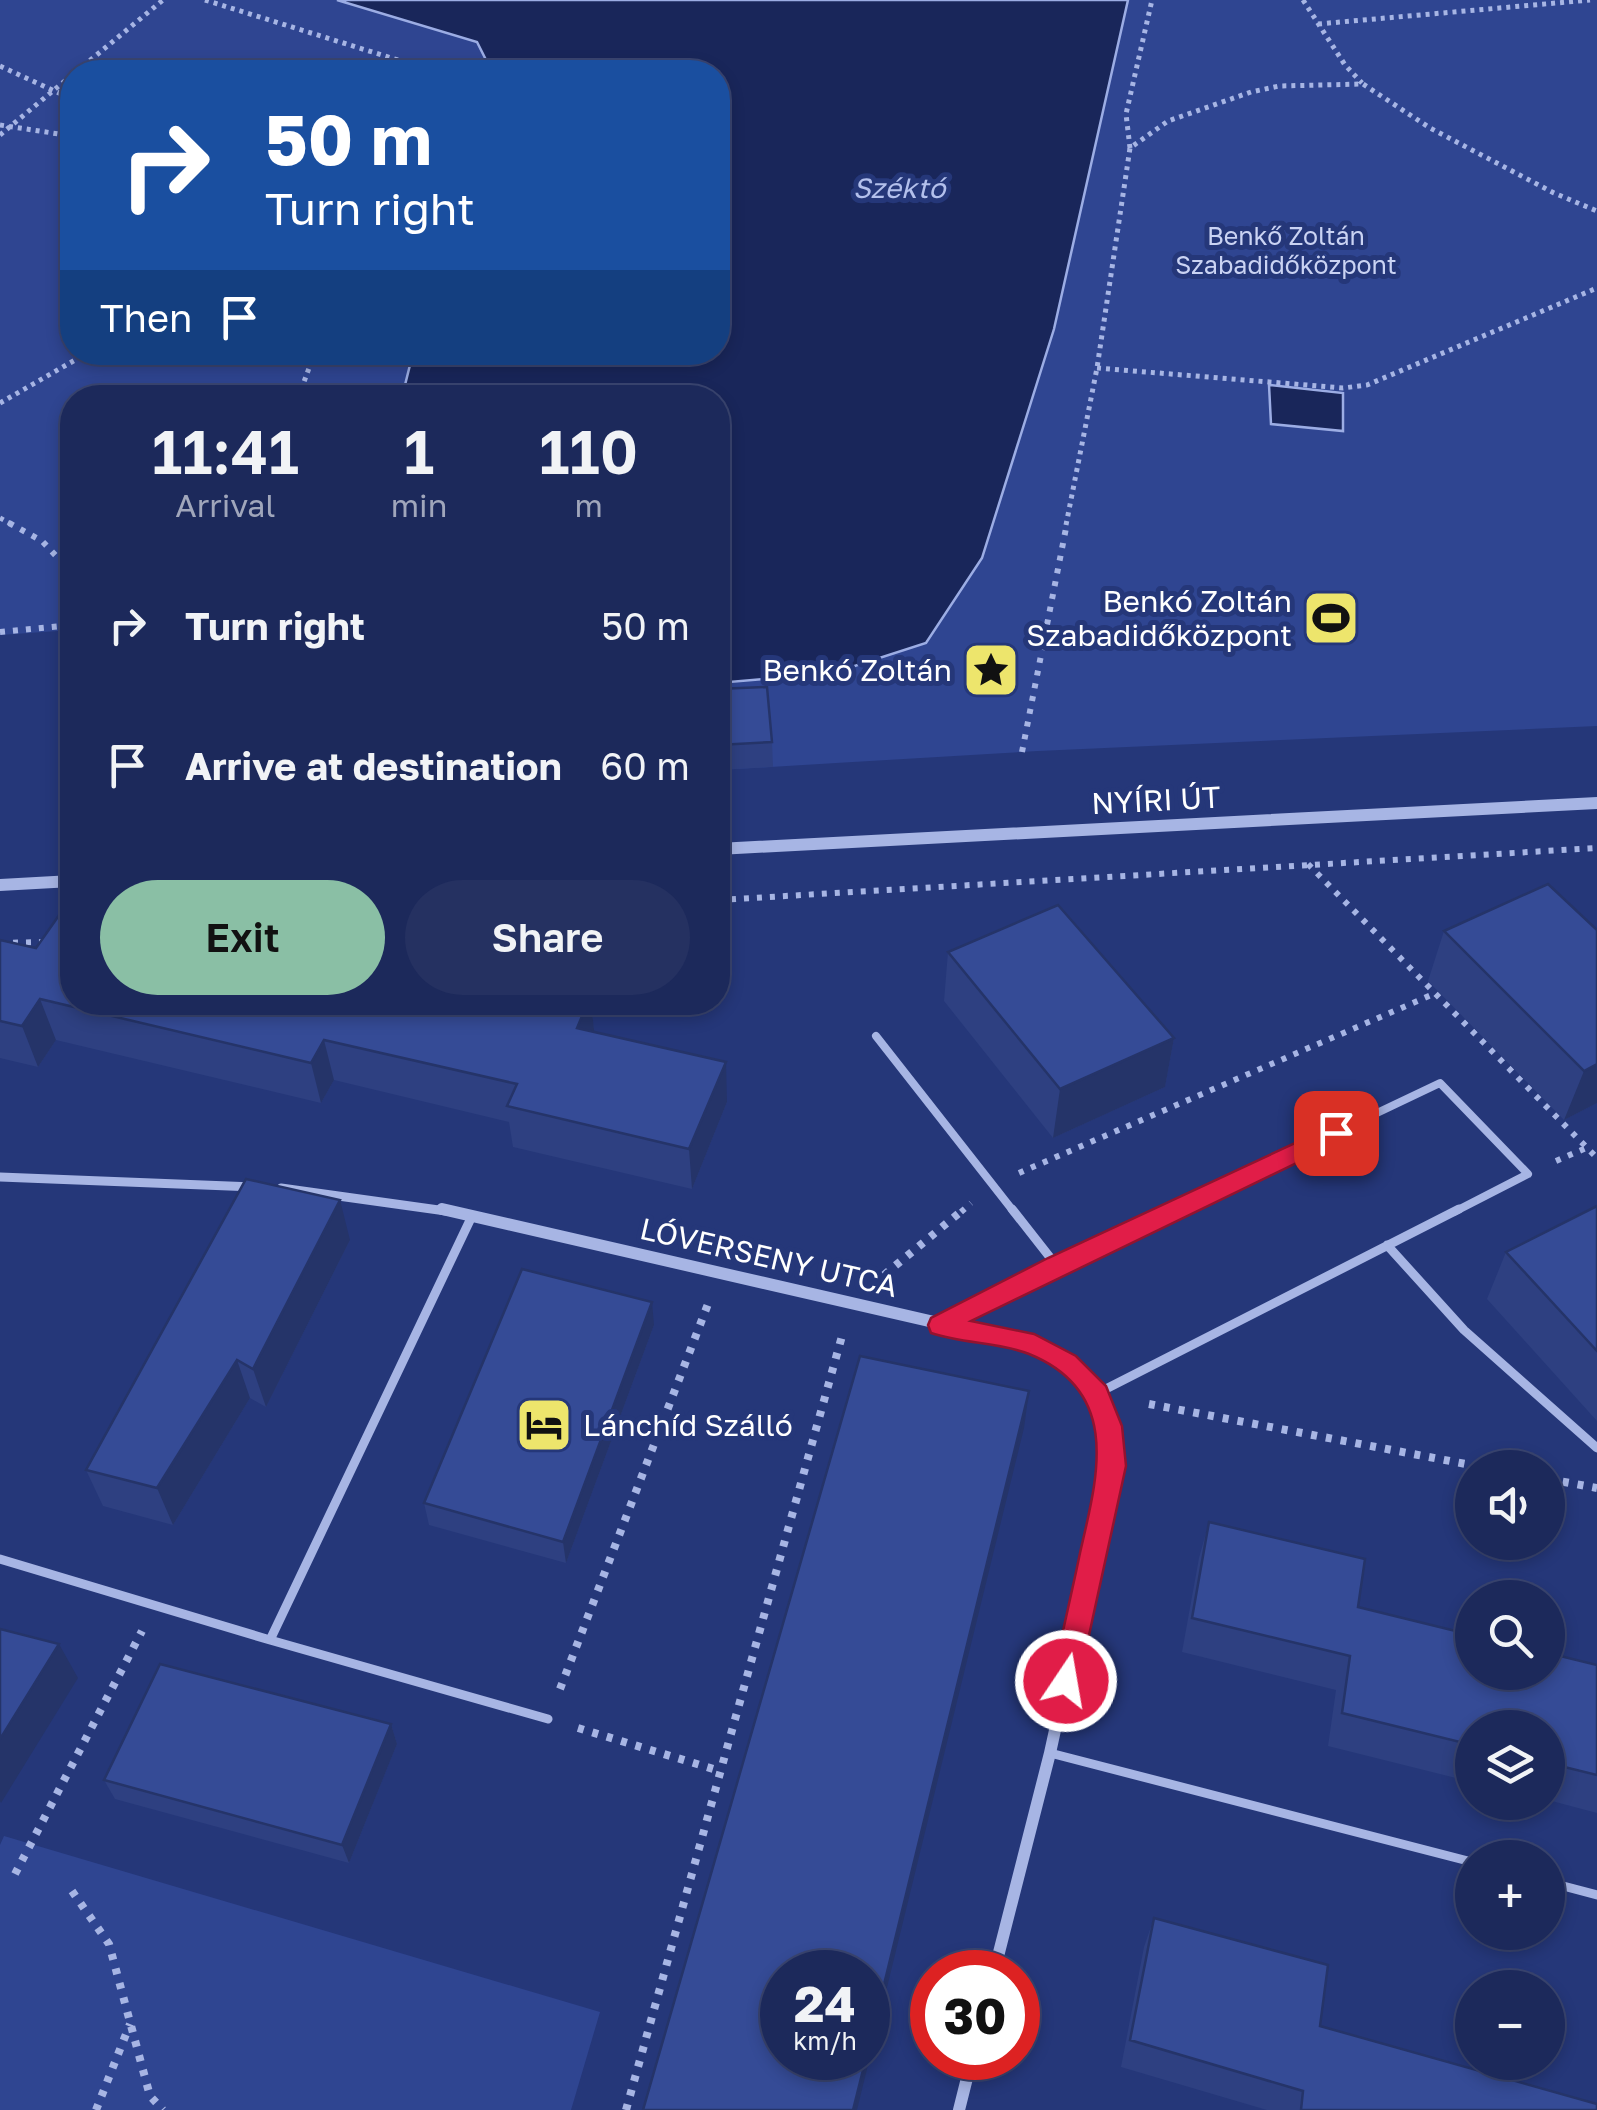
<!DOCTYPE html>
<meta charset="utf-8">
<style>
body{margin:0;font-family:"Golos Text",sans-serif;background:#253161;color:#f1f3f6;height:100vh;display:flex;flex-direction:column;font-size:38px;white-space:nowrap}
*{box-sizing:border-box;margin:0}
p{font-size:32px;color:#a0a6bb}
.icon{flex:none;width:55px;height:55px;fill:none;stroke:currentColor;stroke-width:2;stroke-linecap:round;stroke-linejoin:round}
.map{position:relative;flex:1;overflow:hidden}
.sheet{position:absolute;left:60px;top:385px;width:670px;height:630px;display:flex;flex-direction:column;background:#1c295b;border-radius:40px;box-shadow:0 5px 15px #0003,0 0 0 2px #3a4571}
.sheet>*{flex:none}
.guide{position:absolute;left:60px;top:60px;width:670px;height:305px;border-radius:40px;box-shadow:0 5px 15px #0003,0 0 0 2px #3a4571;background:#1a4fa0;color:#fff;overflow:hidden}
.fabs{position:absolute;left:1455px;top:1450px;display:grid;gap:20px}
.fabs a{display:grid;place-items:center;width:110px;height:110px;border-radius:50%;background:#1c295b;box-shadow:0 5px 15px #0003,0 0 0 2px #3a4571;font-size:50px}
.speed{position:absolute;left:760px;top:1950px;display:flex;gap:20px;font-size:50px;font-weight:700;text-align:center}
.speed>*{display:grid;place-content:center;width:130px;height:130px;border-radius:50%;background:#1c295b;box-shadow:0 5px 15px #0003,0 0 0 2px #3a4571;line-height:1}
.speed small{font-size:25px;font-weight:400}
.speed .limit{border:15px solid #d22;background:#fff;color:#111}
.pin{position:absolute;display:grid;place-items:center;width:85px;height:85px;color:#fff;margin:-42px;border-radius:20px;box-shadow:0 5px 15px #0006}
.me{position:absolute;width:110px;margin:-55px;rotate:12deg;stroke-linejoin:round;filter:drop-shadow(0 0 8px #0008)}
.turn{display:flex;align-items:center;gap:35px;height:210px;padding:0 40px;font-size:45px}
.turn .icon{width:130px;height:130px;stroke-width:2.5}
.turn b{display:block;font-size:70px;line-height:85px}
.then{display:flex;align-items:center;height:95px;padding:0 40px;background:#0003;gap:20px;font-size:38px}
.eta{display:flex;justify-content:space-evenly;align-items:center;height:170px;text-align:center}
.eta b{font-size:60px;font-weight:600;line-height:70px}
.action{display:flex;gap:20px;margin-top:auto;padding:20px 40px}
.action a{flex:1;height:115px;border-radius:60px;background:#8abfa5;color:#111;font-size:40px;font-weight:600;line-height:115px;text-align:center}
.action a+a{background:#253161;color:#f1f3f6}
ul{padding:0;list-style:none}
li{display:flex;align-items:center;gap:30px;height:140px;padding:0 40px}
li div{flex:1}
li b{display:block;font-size:38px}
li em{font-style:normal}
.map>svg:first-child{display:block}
.green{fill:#2f4591}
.water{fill:#19265a;stroke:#9cade4;stroke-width:2.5}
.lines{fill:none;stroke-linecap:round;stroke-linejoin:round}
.path-far2{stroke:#a7b5e4;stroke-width:5;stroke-dasharray:4 5;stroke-linecap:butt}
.path-far1{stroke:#a7b5e4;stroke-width:6;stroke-dasharray:5 8;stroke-linecap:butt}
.path{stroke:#a7b5e4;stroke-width:8;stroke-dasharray:6 9;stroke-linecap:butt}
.service-far1{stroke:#a7b5e4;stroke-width:8}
.service{stroke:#a7b5e4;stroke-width:9}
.minor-far1{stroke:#a7b5e4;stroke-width:9}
.minor{stroke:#a7b5e4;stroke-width:12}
.tertiary{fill:#a7b5e4;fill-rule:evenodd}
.wall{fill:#2e4081}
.shaded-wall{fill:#253469}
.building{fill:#354b96;stroke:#253469;stroke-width:2.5}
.route{fill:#e11d48;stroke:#92132f;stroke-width:2.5}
.labels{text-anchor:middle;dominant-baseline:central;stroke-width:10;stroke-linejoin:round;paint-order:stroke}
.far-park-label{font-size:25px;fill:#cad3f3;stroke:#253779}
.far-water-label{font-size:28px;font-style:italic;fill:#b3c0ec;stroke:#253779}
.poi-label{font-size:30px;fill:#fff;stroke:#253779;text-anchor:end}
.street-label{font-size:30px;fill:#fff;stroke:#253779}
</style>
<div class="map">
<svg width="1597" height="2110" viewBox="0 0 1597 2110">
<rect width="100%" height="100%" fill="#253779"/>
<!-- green -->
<path class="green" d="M0 0H337L477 42 485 58 482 72H72V352L413 353 402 397 72 398V630L0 635Z
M1128 0H1597V726L1038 751 718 770V683L833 673 981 558 1054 329Z
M4 1836 600 2012 571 2110H0V1845Z"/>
<!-- water -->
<path class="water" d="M337 0H1128L1054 329 982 558 926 643 833 673 718 683V398L402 397 413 353 718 352V72H482L485 58 477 42Z
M1269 385 1343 393V431L1271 424Z"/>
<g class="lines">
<!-- path-far2 -->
<path class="path-far2" d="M205 0 398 60 411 72
M1303 0 1345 65 1362 83
M1318 24 1590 0
M0 66 72 99
M76 72 163 0
M0 125 72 136
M0 135 72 75
M1130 148 1126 114 1152 0
M1097 368 1343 388 1367 385 1597 288
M298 398 315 352
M0 403 89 352
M0 518 13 525
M1066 525 1097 368 1130 148 1168 121 1251 92 1279 86 1363 84 1430 128 1554 193 1597 211"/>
<!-- path-far1 -->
<path class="path-far1" d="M9 523 42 541 72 573
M0 632 72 625
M1022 752 1067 523
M1308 864 1597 1158
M718 900 1597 848
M0 943 46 942
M1556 1161 1586 1148
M1019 1173 1436 993
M961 1212 971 1203"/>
<!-- path -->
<path class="path" d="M884 1275 964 1209
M1149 1404 1487 1468
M1548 1479 1597 1488
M560 1689 708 1304
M578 1728 720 1771
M15 1874 142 1631
M72 1891 109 1944 150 2096 163 2110
M96 2110 130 2024
M626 2110 842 1336"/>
<!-- service-far1 -->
<path class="service-far1" d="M876 1036 1014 1212
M1169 1212 1440 1083 1528 1174 1454 1212"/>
<!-- service -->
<path class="service" d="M1012 1209 1056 1265
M1387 1245 1464 1330 1597 1448
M945 1323 1174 1209
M1096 1394 1459 1209
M0 1559 270 1640 472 1216
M270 1640 548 1719
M1050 1753 1472 1862
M1548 1882 1597 1895"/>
<!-- minor-far1 -->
<path class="minor-far1" d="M0 1177 254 1187
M281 1188 453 1212"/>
<!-- minor -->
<path class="minor" d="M442 1209 1034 1345C1088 1378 1105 1403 1113 1466L1050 1753 994 1972
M959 2110 972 2058"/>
<!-- tertiary -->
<path class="tertiary" d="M1597 797V809L718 855V843Z
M72 875V887L0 891V879Z"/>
</g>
<!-- wall -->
<path class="wall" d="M718 689 772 742 773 767 718 770Z
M1597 930V1103L1564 1120 1428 981 1444 931Z
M0 940 72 1002H591L594 1032 727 1102 692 1189 513 1147 509 1122 334 1080 321 1103 56 1040 38 1067 0 1058Z
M948 952 1174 1038 1165 1087 1053 1138 944 1001Z
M1597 1206V1421L1487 1299 1506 1252Z
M350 1240 266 1407 250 1398 173 1525 103 1506 86 1470Z
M654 1325 566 1563 429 1525 424 1503Z
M1209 1522 1358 1607 1597 1665V1813L1548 1800V1728H1472V1782L1328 1746 1336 1690 1182 1652 1199 1558Z
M391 1724 397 1744 349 1863 115 1799 104 1780Z
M1154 1918 1320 2026 1597 2110H1267L1121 2067 1144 1947Z"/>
<!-- shaded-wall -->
<path class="shaded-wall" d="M40 999 56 1040 38 1067 22 1026Z
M588 1002H591L595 1039 577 1028Z
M1174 1038 1165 1087 1053 1138 1060 1089Z
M324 1040 334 1080 321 1103 311 1063Z
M726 1062 727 1102 692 1189 689 1149Z
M1597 1064V1103L1564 1120 1584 1071Z
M340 1200 350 1240 266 1407 253 1369Z
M652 1302 654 1325 566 1563 563 1542Z
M237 1360 250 1398 173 1525 157 1488Z
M1029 1391 1024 1428 857 2110H853L866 2058H868V2050Z
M59 1644 78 1678 1 1803 0 1801V1739Z
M391 1724 397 1744 349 1863 342 1845Z"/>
<!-- building -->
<path class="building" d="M767 687 772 742 718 745V689Z
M1548 884 1597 930V1064L1584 1071 1444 931Z
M1058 905 1174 1038 1060 1089 948 952Z
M62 911 72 914V1002H588L577 1028 726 1062 689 1149 507 1106 517 1084 324 1040 311 1063 40 999 22 1026 0 1021V940L36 948Z
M246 1179 340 1200 253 1369 237 1360 157 1488 86 1470Z
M1597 1206V1351L1506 1252Z
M522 1269 652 1302 563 1542 424 1503Z
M860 1356 1029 1391 868 2050V1972H782V2058H866L853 2110H643Z
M1209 1522 1365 1559 1358 1607 1472 1635V1672H1548V1653L1597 1665V1775L1548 1763V1728H1472V1745L1342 1713 1350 1656 1192 1618Z
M0 1629 59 1644 0 1739Z
M160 1664 391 1724 342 1845 104 1780Z
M1154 1918 1328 1965 1320 2026 1597 2104V2110H1301L1303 2091 1130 2040Z"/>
<!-- route -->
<path class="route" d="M1336 1124 1344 1126 1347 1133 1344 1140 971 1321 1034 1334 1076 1356 1106 1386 1122 1426 1126 1466 1079 1681 1075 1691 1066 1694 1056 1691 1052 1681C1061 1639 1071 1596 1080 1553 1097 1478 1123 1392 1029 1354 999 1342 963 1344 931 1333L928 1325 931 1318 1048 1258Z"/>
<!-- icons -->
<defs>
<g id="stadium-square" transform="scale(2.875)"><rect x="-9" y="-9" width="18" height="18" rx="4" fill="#ede56c" stroke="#253779"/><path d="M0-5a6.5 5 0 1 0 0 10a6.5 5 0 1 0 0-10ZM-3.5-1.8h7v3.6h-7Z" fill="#111"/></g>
<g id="sight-square" transform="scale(2.875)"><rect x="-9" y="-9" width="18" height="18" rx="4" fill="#ede56c" stroke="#253779"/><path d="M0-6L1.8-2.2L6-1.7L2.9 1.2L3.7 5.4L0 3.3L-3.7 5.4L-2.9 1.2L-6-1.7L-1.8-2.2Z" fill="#111"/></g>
<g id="hotel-square" transform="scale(2.875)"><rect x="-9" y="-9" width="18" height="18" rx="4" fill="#ede56c" stroke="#253779"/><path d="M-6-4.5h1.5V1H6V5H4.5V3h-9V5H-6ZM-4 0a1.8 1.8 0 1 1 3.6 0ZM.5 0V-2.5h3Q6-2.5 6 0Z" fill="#111"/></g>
</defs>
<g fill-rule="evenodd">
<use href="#stadium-square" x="1331" y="618"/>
<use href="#sight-square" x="991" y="670"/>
<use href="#hotel-square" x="544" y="1425"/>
</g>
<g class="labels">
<!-- far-park labels -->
<g class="far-park-label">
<text x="1286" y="235">Benkő Zoltán<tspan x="1286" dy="29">Szabadidőközpont</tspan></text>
</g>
<!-- far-water labels -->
<g class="far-water-label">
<text x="899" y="187">Széktó</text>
</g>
<!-- poi labels -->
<g class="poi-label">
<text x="1292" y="601">Benkó Zoltán<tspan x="1292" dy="34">Szabadidőközpont</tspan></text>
<text x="952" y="670">Benkó Zoltán</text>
<text x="583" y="1425" text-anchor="start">Lánchíd Szálló</text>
</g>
<!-- street labels -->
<g class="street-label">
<text transform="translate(1156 800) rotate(-3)">NYÍRI ÚT</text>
<text transform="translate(769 1257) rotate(13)">LÓVERSENY UTCA</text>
</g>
</g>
</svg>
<div class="fabs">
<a><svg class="icon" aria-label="sound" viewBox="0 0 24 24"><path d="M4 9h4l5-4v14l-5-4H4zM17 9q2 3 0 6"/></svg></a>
<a><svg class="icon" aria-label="search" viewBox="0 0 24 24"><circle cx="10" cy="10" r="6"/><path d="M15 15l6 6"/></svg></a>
<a><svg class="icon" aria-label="layers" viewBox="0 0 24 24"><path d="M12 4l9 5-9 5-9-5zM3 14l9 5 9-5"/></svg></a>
<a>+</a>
<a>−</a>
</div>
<div class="speed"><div>24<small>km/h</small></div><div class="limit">30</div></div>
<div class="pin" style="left:1336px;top:1133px;background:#d93025"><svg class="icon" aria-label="arrive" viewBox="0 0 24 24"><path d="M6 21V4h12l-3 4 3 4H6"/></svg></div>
<svg class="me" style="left:1066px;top:1681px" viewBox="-20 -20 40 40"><circle r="17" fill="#e11d48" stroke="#fff" stroke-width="3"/><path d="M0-11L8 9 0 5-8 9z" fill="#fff"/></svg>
<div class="guide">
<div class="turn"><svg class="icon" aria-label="right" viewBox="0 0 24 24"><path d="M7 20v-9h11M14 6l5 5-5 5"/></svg><div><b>50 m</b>Turn right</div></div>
<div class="then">Then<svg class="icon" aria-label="arrive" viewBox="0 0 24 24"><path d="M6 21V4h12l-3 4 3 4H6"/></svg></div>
</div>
<section class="sheet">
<div class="eta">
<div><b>11:41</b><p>Arrival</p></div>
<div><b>1</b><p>min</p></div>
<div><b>110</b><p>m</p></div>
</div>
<ul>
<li><svg class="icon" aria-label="right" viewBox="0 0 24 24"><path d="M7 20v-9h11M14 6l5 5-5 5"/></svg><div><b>Turn right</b></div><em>50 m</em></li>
<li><svg class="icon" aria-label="arrive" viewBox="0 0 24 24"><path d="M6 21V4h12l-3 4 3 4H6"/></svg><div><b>Arrive at destination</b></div><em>60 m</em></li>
</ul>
<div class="action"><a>Exit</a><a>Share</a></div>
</section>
</div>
